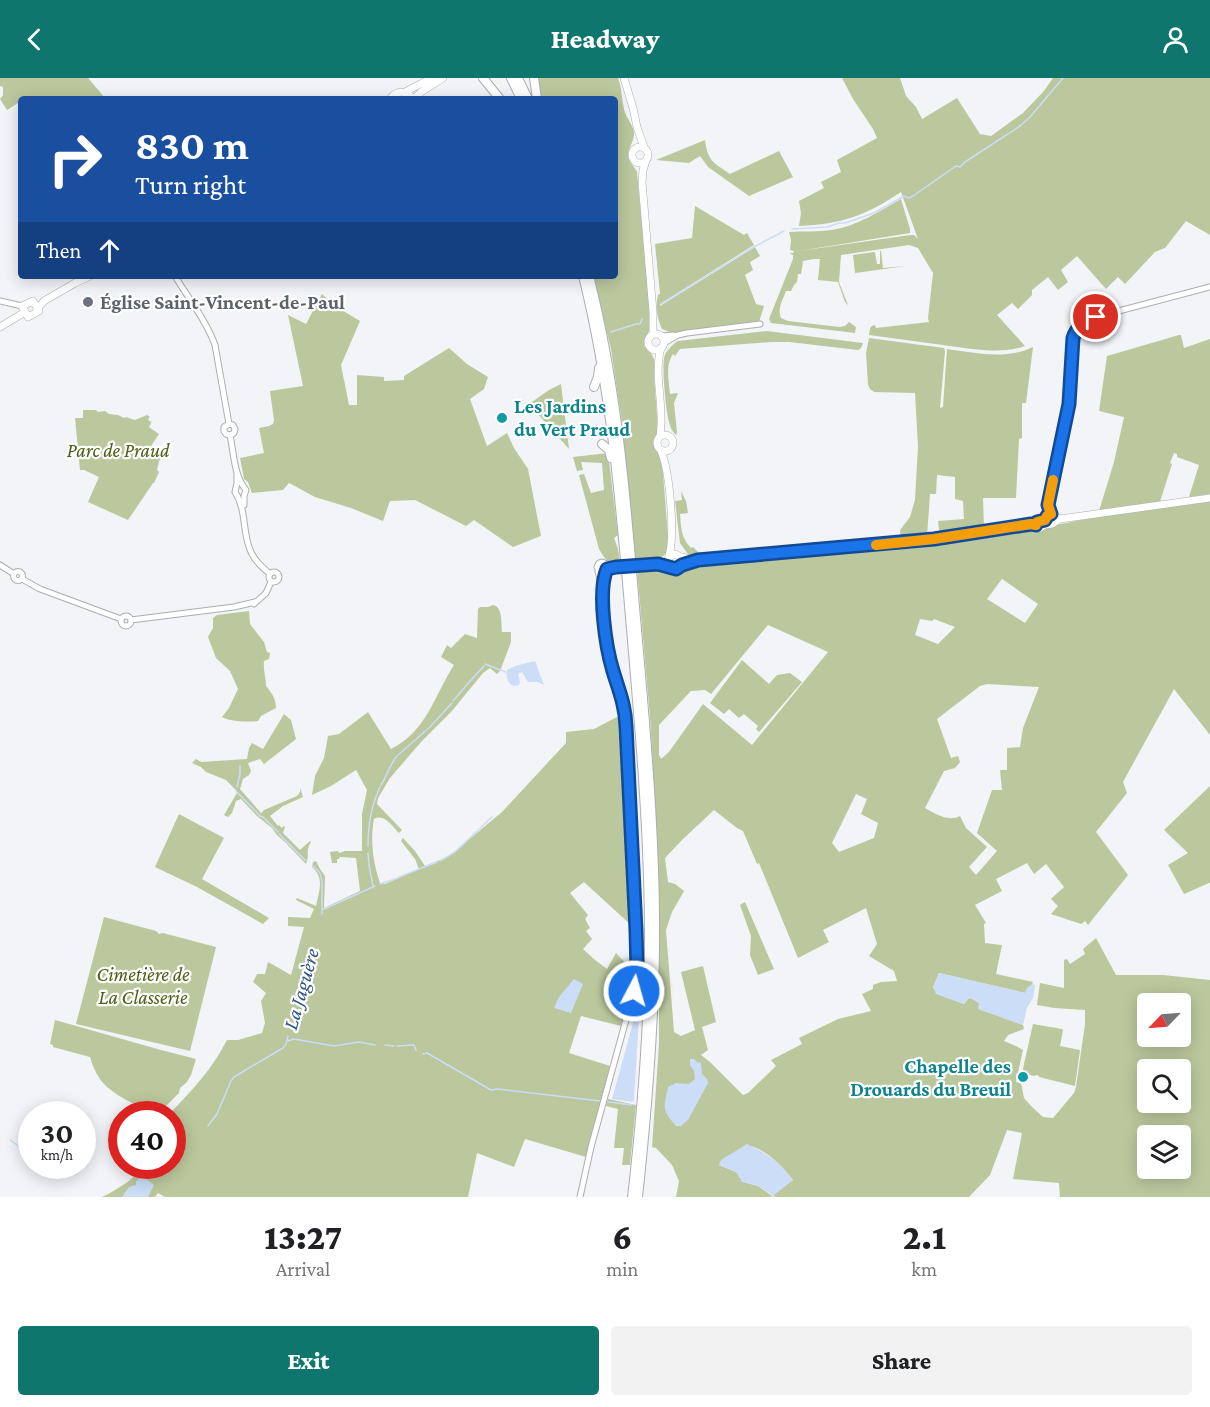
<!DOCTYPE html>
<meta charset="utf-8">
<style>
body{margin:0;font-family:"Crimson Pro",serif;background:#f2f2f2;color:#202124;height:100vh;display:flex;flex-direction:column;font-size:22px;white-space:nowrap}
*{box-sizing:border-box;margin:0}
p{font-size:20px;color:#757577}
.icon{flex:none;width:33px;height:33px;fill:none;stroke:currentColor;stroke-width:2;stroke-linecap:round;stroke-linejoin:round}
.map{position:relative;height:1119px;overflow:hidden}
.details{display:flex;flex-direction:column;background:#fff;flex:1}
.details>*{flex:none}
.top-card{position:absolute;left:18px;top:18px;width:600px;height:183px;border-radius:6px;box-shadow:0 3px 15px #0003;background:#1a4fa0;color:#fff;overflow:hidden}
.needle{width:39px;rotate:245deg}
.controls{position:absolute;left:1137px;top:915px;display:grid;gap:12px}
.controls a{display:grid;place-items:center;width:54px;height:54px;border-radius:6px;background:#fff;box-shadow:0 3px 15px #0003;font-size:30px}
.speed{position:absolute;left:18px;top:1023px;display:flex;gap:12px;font-size:30px;font-weight:700;text-align:center}
.speed>*{display:grid;place-content:center;width:78px;height:78px;border-radius:50%;background:#fff;box-shadow:0 3px 15px #0003;line-height:1}
.speed small{font-size:15px;font-weight:400}
.speed .limit{border:9px solid #d22;background:#fff;color:#111}
.pin{position:absolute;display:grid;place-items:center;width:51px;height:51px;color:#fff;margin:-26px;border:3px solid #fff;border-radius:50%;box-shadow:0 2px 6px #0007}
.me{position:absolute;width:66px;margin:-33px;rotate:6deg;stroke-linejoin:round;filter:drop-shadow(0 0 4px #0008)}
.turn{display:flex;align-items:center;gap:21px;height:126px;padding:0 18px;font-size:27px}
.turn .icon{width:78px;height:78px;stroke-width:2.5}
.turn b{display:block;font-size:42px;line-height:51px}
.then{display:flex;align-items:center;height:57px;padding:0 18px;background:#0003;gap:12px;font-size:22px}
.eta{display:flex;justify-content:space-evenly;align-items:center;height:102px;text-align:center}
.eta b{font-size:36px;font-weight:800;line-height:42px}
.cta{display:flex;gap:12px;margin-top:auto;padding:12px 18px}
.cta a{flex:1;height:69px;border-radius:6px;background:#0f766e;color:#fff;font-size:24px;font-weight:800;line-height:69px;text-align:center}
.cta a+a{background:#f2f2f2;color:#202124}
header{display:flex;justify-content:space-between;align-items:center;height:78px;padding:0 18px;background:#0f766e;color:#fff;font-size:27px;font-weight:800}
.map>svg:first-child{display:block}
.green{fill:#bbc89d;fill-rule:evenodd}
.water{fill:#cbddf7}
.lines{fill:none;stroke-linecap:round;stroke-linejoin:round}
.stream{stroke:#cbddf7;stroke-width:1.5}
.minor-casing{stroke:#acadb1;stroke-width:7}
.major-casing{stroke:#acadb1;stroke-width:8}
.highway-casing{stroke:#acadb1;stroke-width:10}
.minor{stroke:#fff;stroke-width:5}
.major{stroke:#fff;stroke-width:7}
.highway{stroke:#fff;stroke-width:8}
.minor-bridge-casing{stroke:#acadb1;stroke-width:7;stroke-linecap:butt}
.minor-bridge{stroke:#fff;stroke-width:5}
.route-casing{stroke:#114b97;stroke-width:15}
.route{stroke:#1a73e8;stroke-width:10}
.slow{stroke:#f59e0b;stroke-width:10}
.worship-dot{fill:#6b7280;stroke:#fff;stroke-width:2}
.culture-dot{fill:#0f9aa8;stroke:#fff;stroke-width:2}
.labels{text-anchor:middle;dominant-baseline:central;stroke-width:4.5;stroke-linejoin:round;paint-order:stroke}
.worship-label{font-size:20px;font-weight:bold;fill:#5b616d;stroke:#fff;text-anchor:start}
.culture-label{font-size:20px;font-weight:bold;fill:#0d838f;stroke:#fff;text-anchor:start}
.park-label{font-size:20px;font-style:italic;fill:#4f5e16;stroke:#fff}
.water-label{font-size:21px;font-style:italic;fill:#30558a;stroke:#fff}
</style>
<header><svg class="icon" aria-label="back" viewBox="0 0 24 24"><path d="M15 5l-7 7 7 7"/></svg>Headway<svg class="icon" aria-label="person" viewBox="0 0 24 24"><circle cx="12" cy="8" r="4"/><path d="M4 21q1-7 8-7t8 7"/></svg></header>
<div class="map">
<svg width="1210" height="1119" viewBox="0 0 1210 1119">
<rect width="100%" height="100%" fill="#f2f4f7"/>
<!-- green -->
<path class="green" d="M0 0H88L106 21H21V26L18 25 7 32 0 21 3 17V9L0 8Z
M537 0H618C623 12 621 25 626 37 629 43 633 48 634 54 635 64 625 73 629 82 631 86 635 89 637 94L651 242 650 251 644 263V268L651 275 654 281 655 289 654 297 657 338 659 345 658 354 653 365 662 382 668 459C668 464 669 471 666 475 660 483 645 483 636 484L621 338 611 271 593 198H615V21H540Z
M842 0H900L906 18 916 29 922 41 957 20 980 56 991 58 1023 35 1044 13 1053 0H1210V157L1186 143 1165 170 1155 174 1125 206 1118 199 1106 211 1077 178 1061 192 1068 204 1058 212 1048 199 1032 212V217L1018 231 1012 225 997 237 1025 268C1008 274 989 273 972 271L869 257C870 252 869 248 875 247L876 250 929 244 928 240 933 195 918 170 909 167 841 177 839 204 848 227 845 224 838 204 818 202 820 181H814L803 183 801 196H798L797 204 794 207 791 213H786C783 222 777 230 781 240L788 243 840 249 845 248 849 244 856 249 855 255 771 245 769 241 793 181V177L789 175H793L794 173 790 172 791 162 789 154C803 153 818 154 832 152 857 148 880 133 901 121L910 151V155L799 173 910 157H914L918 161 901 114C865 138 842 146 799 148L801 135 799 123 824 110 821 104 841 94 837 82 877 60 873 51 853 21Z
M705 62C708 84 713 84 730 96L779 73 793 99 749 118 708 89 700 78 689 85 656 82Z
M695 128 744 157 747 155 754 167 660 226V228L755 169 760 178 750 184 753 192 745 197 756 226 764 228 759 244 672 255 662 251C657 240 655 229 658 217L660 216 655 166 692 160Z
M880 173H881L883 190 906 188 855 195 853 177 874 174 875 175 877 186H880Z
M322 216 335 228 360 243 341 287 349 327H357V297L384 299V303L404 302V298L449 270 467 286 488 299 484 311 470 321 487 368 507 355 514 370 528 391 541 458 513 469 474 442 466 448 415 422 390 423 383 443 351 430 315 419 289 405 283 412 252 415 248 404 244 401 240 380 264 375 259 350 269 348 273 346 274 342 270 313 303 308 288 237 306 246Z
M767 253 863 265 861 270 858 272 789 264H772L680 271 675 278 673 276C665 288 669 303 670 316L678 315 674 325 677 355 676 357C672 353 670 349 669 344 666 334 661 285 665 277 667 272 673 266 678 263Z
M1179 257H1181L1184 270 1210 261V416L1189 419 1199 387 1177 379V376L1174 375 1170 385 1172 386 1158 430 1210 423V657L1174 611 1123 704 1127 715 1096 754 1128 797 1088 847 1085 843 1081 846 1051 836 1058 828 1051 821 1064 809 1046 786 1034 796 1027 785 996 801 1002 813 975 827 986 845 984 846 985 865 1002 867 996 896 1033 904C1032 908 1027 911 1025 915L939 895 933 909 937 916 964 926 968 921 971 920 979 925V931L1023 947 1024 951 1008 957 1004 963 1016 968 1023 972 1016 1004 1021 1005 1024 1020 1032 1029 1043 1039 1053 1040 1074 1015 1076 1009 1085 946V932L1054 930 1037 927 1040 905 1064 910V882L1067 881 1070 886 1085 876 1083 871 1096 860 1116 897H1163L1210 902V1119H1060L1059 1105 1013 1101 1022 1055 1007 1052 990 1097 969 1119H774L773 1117 793 1102C781 1087 769 1074 751 1068L719 1087 736 1094 743 1104 758 1108 771 1117V1119H676L679 1103 672 1087 656 1070 652 1069 659 966V847L656 740 650 639 637 491 656 490 671 496H676L687 488 696 486 725 485 926 465 1061 446 1101 438 1099 433 1114 384 1124 339 1099 333 1107 278ZM1002 501 1038 526 1025 545 987 521ZM920 541 932 543 934 541 955 549 938 566 915 557ZM768 547 828 574 752 667 703 626 669 674 661 681 659 677V647L691 613 705 612 711 616ZM987 606 1039 609 1023 650 1020 669 1007 670V692H1000L1002 712H992L977 755 997 773 976 797 969 789 987 769 966 750 960 738C948 744 936 736 925 730L944 693 955 690 960 684 958 678 951 680 937 641 980 608ZM856 716 867 721 861 736 878 745 874 760 839 774 832 765ZM714 732 737 750 743 753 757 786 759 785 798 880 829 864 823 852 866 830 877 866 869 878 894 893 897 903 881 904 873 907V911L862 916 871 933 838 941 799 960 802 966 771 982 776 988 748 1015 743 1017 710 984 701 977 708 972 702 949 716 944 703 888 681 894 695 952 681 958 674 954 666 852 672 834 684 813 675 806 668 804 665 780 682 762ZM1148 926H1180V958H1148ZM1148 992H1180V1024H1148ZM1148 1058H1180V1090H1148Z
M869 260 944 270 945 273 940 330 943 329 947 271C976 275 1006 282 1033 269L1026 325H1022V360L1019 361 1016 420H983L984 450 940 458 938 443 964 441 963 423 955 421V399L937 397 936 416H930L927 459 901 463 900 452 910 439 915 422 918 368 915 315 874 314 870 311 868 307 866 275Z
M561 306 569 371 529 326 549 312Z
M83 332H96L98 334 105 333 109 336 118 337 124 340 126 339 135 342 147 337 150 339 148 341 150 344 152 343 149 349 159 356 151 368 163 378 159 383 157 392 159 394 154 405H153L128 442 88 424 99 399 84 392H80L75 340H83Z
M608 375 618 457 614 460 618 471 620 484C606 485 606 482 599 471L579 397 584 396 591 415 604 412 602 385 581 384 583 392 577 393 573 379Z
M681 413 686 423 688 435 680 436C681 449 681 460 691 470L693 469 698 474 704 476 703 479H688V476L680 465 675 423 682 422Z
M493 527C503 529 501 545 502 554H511V564L500 593 497 596 490 590 483 595 451 634 421 664 390 700 378 720 377 726 402 752 399 755C392 748 384 735 374 741 370 763 373 784 380 805L385 806 419 791 415 781 401 763 403 760 415 773 425 788 447 779 454 774 502 734 566 665V654L594 651 617 639 621 641 620 644 624 649 633 845 631 847 584 804 570 815 588 837 585 841 590 850 586 853 592 861 583 871 595 882 607 891 616 875C623 883 633 891 634 901L621 948 581 938 569 975 610 988 586 1079 525 1061 514 1089 477 1075 468 1119H165L158 1115 155 1119H102C119 1111 133 1101 145 1088H172V1036H169C191 1014 213 990 227 962H238L262 955 265 945 261 923 266 915 253 904 257 896H265L268 884 291 897 304 849 288 848V839L310 840 314 831 296 822 297 820 316 828C319 812 325 801 312 789L313 784 316 783 320 791 325 798 324 830 360 813 356 780 340 779 339 781H337V785H332L330 774 338 773 339 775 345 773H362V736L367 712 356 692 331 708 312 717 315 698 324 680 328 658 339 656 368 634 391 671C427 653 434 618 454 587L441 579 447 567 451 570 465 556 477 560 478 531 480 529H488Z
M249 533 250 546 264 564 267 574 270 575 269 581 264 583C263 592 266 599 266 608 272 615 276 621 276 630L261 638 258 643C246 644 232 644 222 639L229 630 238 611 230 593 216 580 208 559 213 550V540L217 537Z
M742 582 769 606 777 597 790 595 802 604 759 654 756 651 758 648 744 636 739 640 729 631 724 636 710 625Z
M284 636 291 642 296 661 264 686 260 681 248 685 251 693 249 697 243 701 240 711 261 735 264 732 297 718 300 714V710L303 719 283 728 270 738 278 748 279 747 282 750 284 748 285 749 283 755 300 772 310 763 311 764C305 772 310 778 306 786L286 765 277 757 272 750 257 738 241 721 236 723 232 735 228 739 224 737 237 715 236 712 226 702 206 694 201 689 192 685 196 681 201 684 247 681 249 670 252 665 263 671Z
M1210 708V805H1209L1184 816 1168 787 1188 775 1164 752Z
M179 736 224 760 202 801 269 840 263 846 197 809 155 789Z
M745 824 774 891 758 897 750 877 751 858 740 827Z
M104 839 156 853 159 856 163 855 216 869 190 973 76 946Z
M55 942 161 972 196 981 191 997 187 1004 180 1010 179 1015 162 1032 156 1035C138 1028 111 1017 100 1001 95 994 92 986 90 979L53 969V967L50 966Z
M1033 946 1062 951 1063 952 1060 968 1080 972 1075 1008 1039 999V998L1036 997 1034 998 1022 995Z
M608 1021 636 1027 630 1087H622L624 1070H614L618 1031 606 1028Z"/>
<!-- water -->
<path class="water" d="M535 583 544 607 538 604H528L522 594 518 596 520 604 519 607 514 608C507 606 506 599 507 592L515 588Z
M939 895 1025 915 1027 910 1032 906 1035 907 1033 920 1027 930 1023 947 978 931 979 925 971 920 968 921 964 926 936 916 933 909Z
M574 901 583 906 571 935 554 930 559 919Z
M635 938H639L634 1022 633 1024 612 1021Z
M690 981H694L697 984 701 985 702 996 707 1001 708 1005 688 1042 681 1048H676C661 1031 664 1030 668 1009L676 1005 689 1006 695 1001 694 993 690 987Z
M747 1066C768 1076 779 1084 793 1102L774 1117 776 1119H771V1116L758 1108 736 1102 742 1103 736 1094 719 1087 721 1082Z
M144 1099 154 1107 148 1119H122L129 1109 136 1107V1103L140 1100Z"/>
<g class="lines">
<!-- stream -->
<path class="stream" d="M792 151 827 149 839 145H845L874 135 904 118 909 120 913 118 956 88 960 89 965 84 1020 48 1030 39 1063 0
M661 226 752 170 784 153
M611 254 636 246H640L642 241
M485 586 506 594
M472 601 484 588
M453 623 471 602
M398 677 430 649 452 625
M381 707C387 698 390 686 397 678
M237 709 240 696V688
M237 714 260 738 263 739 278 754
M279 756 306 783
M368 768C368 747 371 728 380 709
M368 775 369 787 373 808
M440 783 455 774 492 739
M313 788 320 795 322 803V836
M399 799 437 784
M380 806 398 800
M322 832 375 808
M287 963 294 961 334 968 359 964 375 967
M385 967 394 968
M397 968 414 967 416 972
M423 976 427 975 491 1012 498 1011 600 1023
M609 1024 632 1027
M208 1048 217 1036 231 1003 234 999 283 970 286 966 288 958
M10 1062 32 1078
M42 1088 51 1093"/>
<!-- minor casing -->
<g class="minor-casing">
<path id="minor" d="M175 198C188 220 206 242 215 267L229 346
M0 223 22 228
M661 258 674 257
M664 265 678 257 687 255 760 246
M229 346 224 349V353L226 356 230 357
M229 346 233 347 235 351 234 355 230 357
M230 357C234 376 234 398 246 412L244 418V427
M237 395V405L235 414C247 432 242 456 251 474 255 483 262 489 270 496
M1047 438V431L1069 326 1073 260 1076 253 1080 247 1096 239 1210 209
M602 484 616 489 607 491 605 494H600L597 489 599 485Z
M0 487 14 496
M641 487 658 486 669 489
M13.5 498a4.5 4.5 0 1 1 9 0a4.5 4.5 0 1 1-9 0Z
M269 499a5 5 0 1 1 10 0a5 5 0 1 1-10 0Z
M22 501 40 511 121 541
M254 526 266 515 271 504
M121 543a5 5 0 1 1 10 0a5 5 0 1 1-10 0Z
M131 542 234 529 255 524
M580 1119 591 1069 632 920 637 891 635 797 626 641 623 623 611 586 603 532 602 508 598 493"/>
</g>
<!-- major casing -->
<g class="major-casing">
<path id="major" d="M624 0 633 30 637 49 644 69
M405 14 432 0
M390 21C396 12 407 12 413 21
M414 21 421 14 443 0
M632 77a8 8 0 1 1 16 0a8 8 0 1 1-16 0Z
M646 83 643 92 642 104 653 234V257
M33 223 39 233 28 239 22 228Z
M37 231 44 223 75 205 90 198
M0 249 25 234
M648 264a8 8 0 1 1 16 0a8 8 0 1 1-16 0Z
M657 365a8 8 0 1 1 16 0a8 8 0 1 1-16 0Z
M660 358C665 329 653 298 661 270
M661 373C670 395 675 456 669 478
M1031 446 1045 442 1050 437 1060 441 1210 420
M698 482 681 479 675 476 669 479 667 484 669 489 676 491 682 487 698 482 935 461 1031 446 1040 450 1045 447 1052 446 1060 441"/>
</g>
<!-- highway casing -->
<g class="highway-casing">
<path id="highway" d="M483 0 500 21
M511 0 521 21
M518 0 528 21
M534 0 537 21
M583 198C611 310 620 424 630 539 639 645 649 752 649 859 649 946 642 1033 632 1119
M589 198C617 307 626 418 635 529 645 642 656 755 655 868 654 952 647 1036 638 1119
M594 309 598 299 599 290
M602 366 609 372 611 380"/>
</g>
<!-- minor -->
<use href="#minor" class="minor"/>
<!-- major -->
<use href="#major" class="major"/>
<!-- highway -->
<use href="#highway" class="highway"/>
<!-- minor-bridge casing -->
<g class="minor-bridge-casing">
<path id="minor-bridge" d="M616 489 641 487"/>
</g>
<!-- minor-bridge -->
<use href="#minor-bridge" class="minor-bridge"/>
</g>
<g class="lines">
<!-- route casing -->
<g class="route-casing">
<path id="route" d="M634 913 637 891 636 852 626 648C625 626 619 613 613 593 606 570 597 513 607 491L616 489 658 486 676 491 682 487 698 482 934 461 1031 446 1036 447 1037 444 1045 442 1047 438 1051 436 1048 427 1069 326 1073 260C1077 248 1085 243 1096 239"/>
</g>
<!-- route -->
<use href="#route" class="route"/>
<!-- slow -->
<path class="slow" d="M876 467 934 461 1031 446 1036 447 1037 444 1045 442 1047 438 1051 436 1048 427 1053 402"/>
</g>
<!-- markers -->
<circle class="worship-dot" cx="88" cy="224" r="6"/>
<g class="culture-dot">
<circle cx="502" cy="340" r="6"/>
<circle cx="1023" cy="999" r="6"/>
</g>
<g class="labels">
<!-- worship labels -->
<g class="worship-label">
<text x="100" y="224">Église Saint-Vincent-de-Paul</text>
</g>
<!-- culture labels -->
<g class="culture-label">
<text x="514" y="328">Les Jardins<tspan x="514" dy="23">du Vert Praud</tspan></text>
<text x="1011" y="988" text-anchor="end">Chapelle des<tspan x="1011" dy="23">Drouards du Breuil</tspan></text>
</g>
<!-- park labels -->
<g class="park-label">
<text x="118" y="372">Parc de Praud</text>
<text x="143" y="896">Cimetière de<tspan x="143" dy="23">La Classerie</tspan></text>
</g>
<!-- water labels -->
<g class="water-label">
<text transform="translate(301 911) rotate(-74)">La Jaguère</text>
</g>
</g>
</svg>
<div class="controls">
<a><svg class="needle" viewBox="-14 -14 28 28"><path d="M0-13l5 13h-10z" fill="#e53935"/><path d="M0 13l5-13h-10z" fill="#757577"/></svg></a>
<a><svg class="icon" aria-label="search" viewBox="0 0 24 24"><circle cx="10" cy="10" r="6"/><path d="M15 15l6 6"/></svg></a>
<a><svg class="icon" aria-label="layers" viewBox="0 0 24 24"><path d="M12 4l9 5-9 5-9-5zM3 14l9 5 9-5"/></svg></a>
</div>
<div class="speed"><div>30<small>km/h</small></div><div class="limit">40</div></div>
<div class="pin" style="left:1096px;top:239px;background:#d93025"><svg class="icon" aria-label="arrive" viewBox="0 0 24 24"><path d="M6 21V4h12l-3 4 3 4H6"/></svg></div>
<svg class="me" style="left:634px;top:913px" viewBox="-20 -20 40 40"><circle r="17" fill="#1a73e8" stroke="#fff" stroke-width="3"/><path d="M0-11L8 9 0 5-8 9z" fill="#fff"/></svg>
<div class="top-card">
<div class="turn"><svg class="icon" aria-label="right" viewBox="0 0 24 24"><path d="M7 20v-9h11M14 6l5 5-5 5"/></svg><div><b>830 m</b>Turn right</div></div>
<div class="then">Then<svg class="icon" aria-label="ahead" viewBox="0 0 24 24"><path d="M12 20V5M6 11l6-6 6 6"/></svg></div>
</div>
</div>
<section class="details">
<div class="eta">
<div><b>13:27</b><p>Arrival</p></div>
<div><b>6</b><p>min</p></div>
<div><b>2.1</b><p>km</p></div>
</div>
<div class="cta"><a>Exit</a><a>Share</a></div>
</section>
